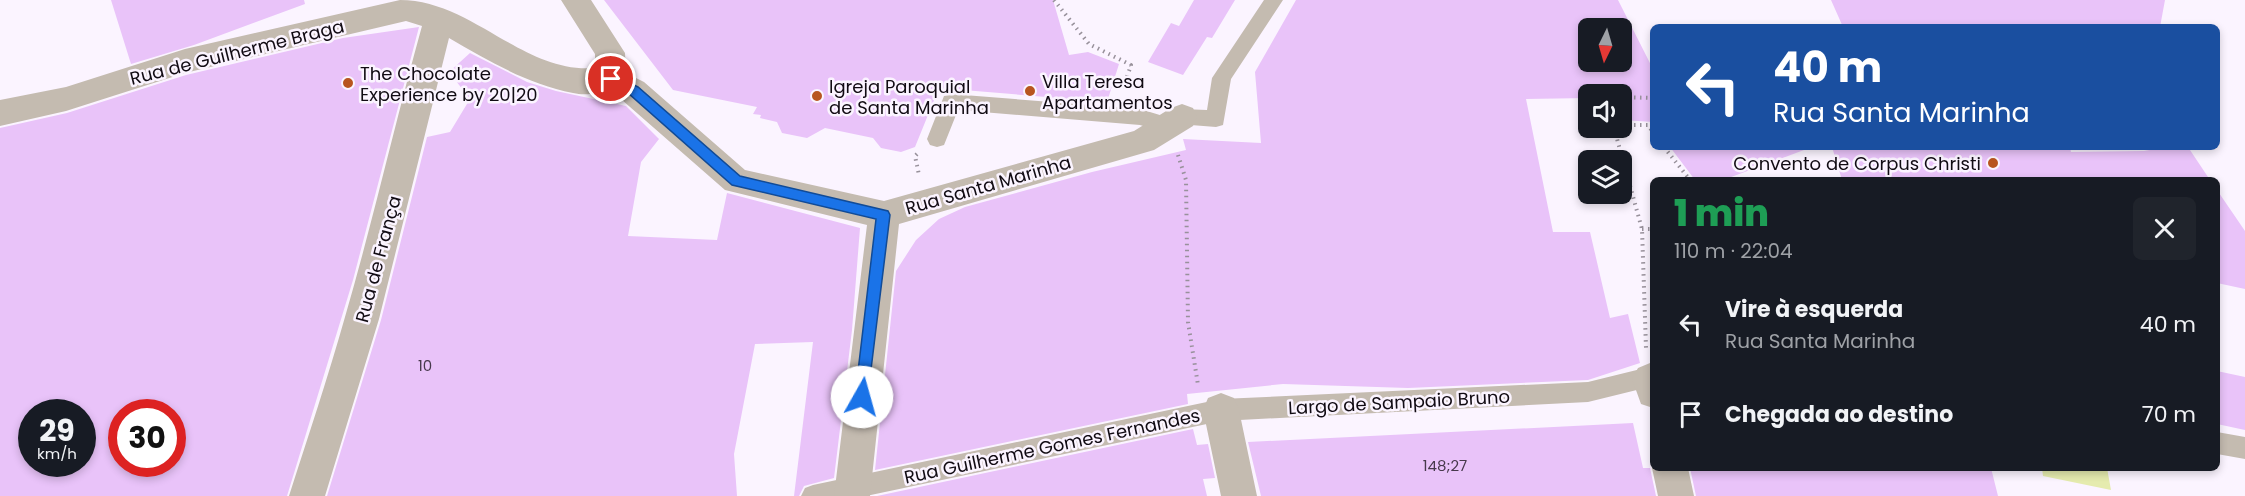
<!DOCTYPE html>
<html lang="pt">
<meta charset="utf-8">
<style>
body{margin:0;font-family:Poppins,sans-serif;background:#20242c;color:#f1f3f6;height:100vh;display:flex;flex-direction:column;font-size:22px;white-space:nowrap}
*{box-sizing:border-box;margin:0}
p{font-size:20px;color:#9ea1a6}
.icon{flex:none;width:33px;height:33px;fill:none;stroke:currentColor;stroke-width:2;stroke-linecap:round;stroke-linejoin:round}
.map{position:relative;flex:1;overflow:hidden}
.sheet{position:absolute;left:1650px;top:177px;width:570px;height:294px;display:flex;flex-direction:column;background:#171b24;border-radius:9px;box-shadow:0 3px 9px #0003}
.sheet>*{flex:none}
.banner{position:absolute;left:1650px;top:24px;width:570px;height:126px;border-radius:9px;box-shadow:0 3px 9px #0003;background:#1a4fa0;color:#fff;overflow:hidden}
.needle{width:39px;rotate:185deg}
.controls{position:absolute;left:1578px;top:18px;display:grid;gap:12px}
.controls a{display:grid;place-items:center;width:54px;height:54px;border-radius:9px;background:#171b24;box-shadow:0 3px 9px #0003;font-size:30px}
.speed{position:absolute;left:18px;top:399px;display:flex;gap:12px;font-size:30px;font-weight:700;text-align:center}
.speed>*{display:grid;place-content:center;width:78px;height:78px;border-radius:50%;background:#171b24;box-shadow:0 3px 9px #0003;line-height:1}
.speed small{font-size:15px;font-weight:400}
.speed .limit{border:9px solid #d22;background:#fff;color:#111}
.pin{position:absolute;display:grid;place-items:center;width:51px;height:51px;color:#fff;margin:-26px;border:3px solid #fff;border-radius:50%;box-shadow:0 2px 6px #0007}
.me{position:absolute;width:66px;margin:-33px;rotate:7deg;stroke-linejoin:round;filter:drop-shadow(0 0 4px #0008)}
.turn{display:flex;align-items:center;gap:21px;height:126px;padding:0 24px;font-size:27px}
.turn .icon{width:78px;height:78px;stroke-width:2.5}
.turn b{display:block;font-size:42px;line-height:51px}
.round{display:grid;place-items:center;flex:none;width:63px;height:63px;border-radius:9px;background:#20242c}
.head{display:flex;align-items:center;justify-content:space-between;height:102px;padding:0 24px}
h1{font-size:36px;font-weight:800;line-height:45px;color:#1e9e55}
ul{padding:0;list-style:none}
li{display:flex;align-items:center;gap:18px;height:90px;padding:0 24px}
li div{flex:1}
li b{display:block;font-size:22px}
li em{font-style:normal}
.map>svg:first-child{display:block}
.green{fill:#e5ebae}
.building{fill:#e9c3f9;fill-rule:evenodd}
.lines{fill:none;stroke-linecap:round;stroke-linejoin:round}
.path{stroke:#98919b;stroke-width:4;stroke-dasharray:1.5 4.5;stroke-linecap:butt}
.lane{fill:#c4bbb0;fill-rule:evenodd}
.street{fill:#c4bbb0;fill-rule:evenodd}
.route{fill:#1a73e8;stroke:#114b97;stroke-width:1.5}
.poi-dot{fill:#b8551f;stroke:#fbf4ff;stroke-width:2}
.labels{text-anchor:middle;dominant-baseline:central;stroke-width:5;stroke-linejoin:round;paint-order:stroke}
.number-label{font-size:15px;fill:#47394c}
.street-label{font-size:18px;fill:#110b13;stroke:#fbf4ff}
.poi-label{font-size:18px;fill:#110b13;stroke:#fbf4ff;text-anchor:start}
</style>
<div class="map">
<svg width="2245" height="496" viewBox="0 0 2245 496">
<rect width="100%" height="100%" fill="#fbf4ff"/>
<!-- green -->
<path class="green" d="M2042 468H2107L2111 490 2043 476Z"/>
<!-- building -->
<path class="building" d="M111 0H304L305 4 194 45 131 64Z
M604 0H1053L1069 55 1088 52 1119 64 1107 102 939 88 915 147 901 152 881 148 873 138 825 128 807 138 782 133 777 122 760 118 761 115 753 114 757 107 673 90Z
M1194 0H1235L1212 38 1207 37 1183 75 1148 62 1171 23 1179 26Z
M1296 0H1618L1653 69V122L1622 120V94H1588V98L1526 99 1553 232H1590L1610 318 1628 314 1640 363 1588 380 1408 388 1283 384 1187 394 1188 404 875 470 896 271 916 240 939 219 965 207 1092 172 1186 150 1183 139 1261 143 1255 72ZM1588 28H1622V62H1588Z
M1831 0H2165L2160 27H1843Z
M419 27 353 280 287 496H0V128L67 113 186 75 343 38ZM32 412H82V464H32ZM122 412H172V464H122Z
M470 53 527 82 556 91 626 106 659 139 641 162 628 236 717 240 727 193 860 228 852 330 834 478 804 486 799 496H794L813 342 755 344 734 454 737 496H327L381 320 427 137 450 132 470 99 449 72Z
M1670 147H1803L1804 150 1723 180H1695Z
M1832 147H2070L2071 152 2144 151 2166 147H2188L2210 180H1842Z
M2217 190 2245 231V289L2217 283Z
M2217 371 2245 377V430L2217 424Z
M1633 423 1643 468H1650L1656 496H1261L1248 442Z
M1193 429 1197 445 1208 444 1215 478 1203 479 1207 496H877Z
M1690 468H1991L1998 496H1696Z"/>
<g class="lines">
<!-- path -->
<path class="path" d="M1054 0 1089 44 1131 65 1123 89
M1622 97 1653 98
M1622 125H1648L1653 132
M1614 128 1642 229 1646 348
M1664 147 1690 180
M917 154 915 156 919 175
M1178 155 1186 180 1188 322 1198 385
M1642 229H1653"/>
<!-- lane -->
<path class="lane" d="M1264 0H1283L1231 79 1223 125 1216 127 1178 124 1176 132 1169 134 1140 125 958 110 944 145 937 147 930 145 927 139 944 96 951 94 1140 109 1173 119 1175 111 1182 109 1207 110 1212 78Z
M1653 366V386L1588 402 1221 421 866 496H801L805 488 813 485 1221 399 1588 382Z
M2217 432 2245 437V459L2217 454Z"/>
<!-- street -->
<path class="street" d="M400 0C472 0 523 74 595 68V54L561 0H591L625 53 626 73 644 82 745 170 884 201 1134 131 1171 108 1182 104 1193 108 1197 117 1193 126 1154 150 899 224 870 496H834L867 225 725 190 622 100C597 86 594 98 573 93 528 84 488 61 449 38L379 319 325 496H289C308 437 328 377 345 317 373 221 395 123 422 26L406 21 185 73 66 111 0 126V100L66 87 185 49Z
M1650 363 1653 364V408L1641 404 1632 379 1638 368Z
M1221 393 1234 398 1239 410 1257 496H1221L1203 410 1208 398Z
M1653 465V468H1688L1694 496H1658L1652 468Z"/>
</g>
<!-- route -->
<path class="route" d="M611 74 638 87 740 176 888 211 890 215 867 402 862 404 857 402 855 397 876 219 732 185 629 94 607 83 605 79Z"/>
<!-- markers -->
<g class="poi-dot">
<circle cx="348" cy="83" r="6"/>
<circle cx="1030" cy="91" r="6"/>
<circle cx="817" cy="96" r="6"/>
<circle cx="1993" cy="163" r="6"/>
</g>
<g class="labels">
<!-- number labels -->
<g class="number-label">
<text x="425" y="365">10</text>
<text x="1445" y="465">148;27</text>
</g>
<!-- street labels -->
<g class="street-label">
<text transform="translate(237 52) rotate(-14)">Rua de Guilherme Braga</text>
<text transform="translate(988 185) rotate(-16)">Rua Santa Marinha</text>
<text transform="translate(378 259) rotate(-75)">Rua de França</text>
<text transform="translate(1399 402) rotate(-3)">Largo de Sampaio Bruno</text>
<text transform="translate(1052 446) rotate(-12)">Rua Guilherme Gomes Fernandes</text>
</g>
<!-- poi labels -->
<g class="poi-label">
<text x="360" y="73">The Chocolate<tspan x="360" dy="21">Experience by 20|20</tspan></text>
<text x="1042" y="81">Villa Teresa<tspan x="1042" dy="21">Apartamentos</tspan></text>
<text x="829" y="86">Igreja Paroquial<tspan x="829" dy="21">de Santa Marinha</tspan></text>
<text x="1981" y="163" text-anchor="end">Convento de Corpus Christi</text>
</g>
</g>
</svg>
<div class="controls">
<a><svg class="needle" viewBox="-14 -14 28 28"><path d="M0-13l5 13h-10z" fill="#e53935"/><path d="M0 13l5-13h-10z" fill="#9ea1a6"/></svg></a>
<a><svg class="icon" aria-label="sound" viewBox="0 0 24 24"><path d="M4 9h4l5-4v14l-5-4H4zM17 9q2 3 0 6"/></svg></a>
<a><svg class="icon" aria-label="layers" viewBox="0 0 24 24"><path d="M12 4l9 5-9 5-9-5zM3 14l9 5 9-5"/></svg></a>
</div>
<div class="speed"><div>29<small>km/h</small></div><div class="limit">30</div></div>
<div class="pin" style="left:611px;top:79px;background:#d93025"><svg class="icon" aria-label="arrive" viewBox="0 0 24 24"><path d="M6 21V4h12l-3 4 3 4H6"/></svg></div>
<svg class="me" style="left:862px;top:397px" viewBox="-20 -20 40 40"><circle r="19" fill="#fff"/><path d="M0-13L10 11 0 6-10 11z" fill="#1a73e8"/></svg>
<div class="banner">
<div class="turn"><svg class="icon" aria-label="left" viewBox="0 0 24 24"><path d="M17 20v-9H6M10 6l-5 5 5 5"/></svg><div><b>40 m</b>Rua Santa Marinha</div></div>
</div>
<section class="sheet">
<div class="head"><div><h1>1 min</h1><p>110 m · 22:04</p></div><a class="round"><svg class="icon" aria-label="close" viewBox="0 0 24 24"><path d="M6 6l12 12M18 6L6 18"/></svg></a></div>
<ul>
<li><svg class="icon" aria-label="left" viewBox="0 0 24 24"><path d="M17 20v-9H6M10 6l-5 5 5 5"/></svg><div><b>Vire à esquerda</b><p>Rua Santa Marinha</p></div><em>40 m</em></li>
<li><svg class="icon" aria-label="arrive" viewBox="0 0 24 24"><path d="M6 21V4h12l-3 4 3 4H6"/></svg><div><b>Chegada ao destino</b></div><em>70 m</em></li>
</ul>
</section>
</div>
